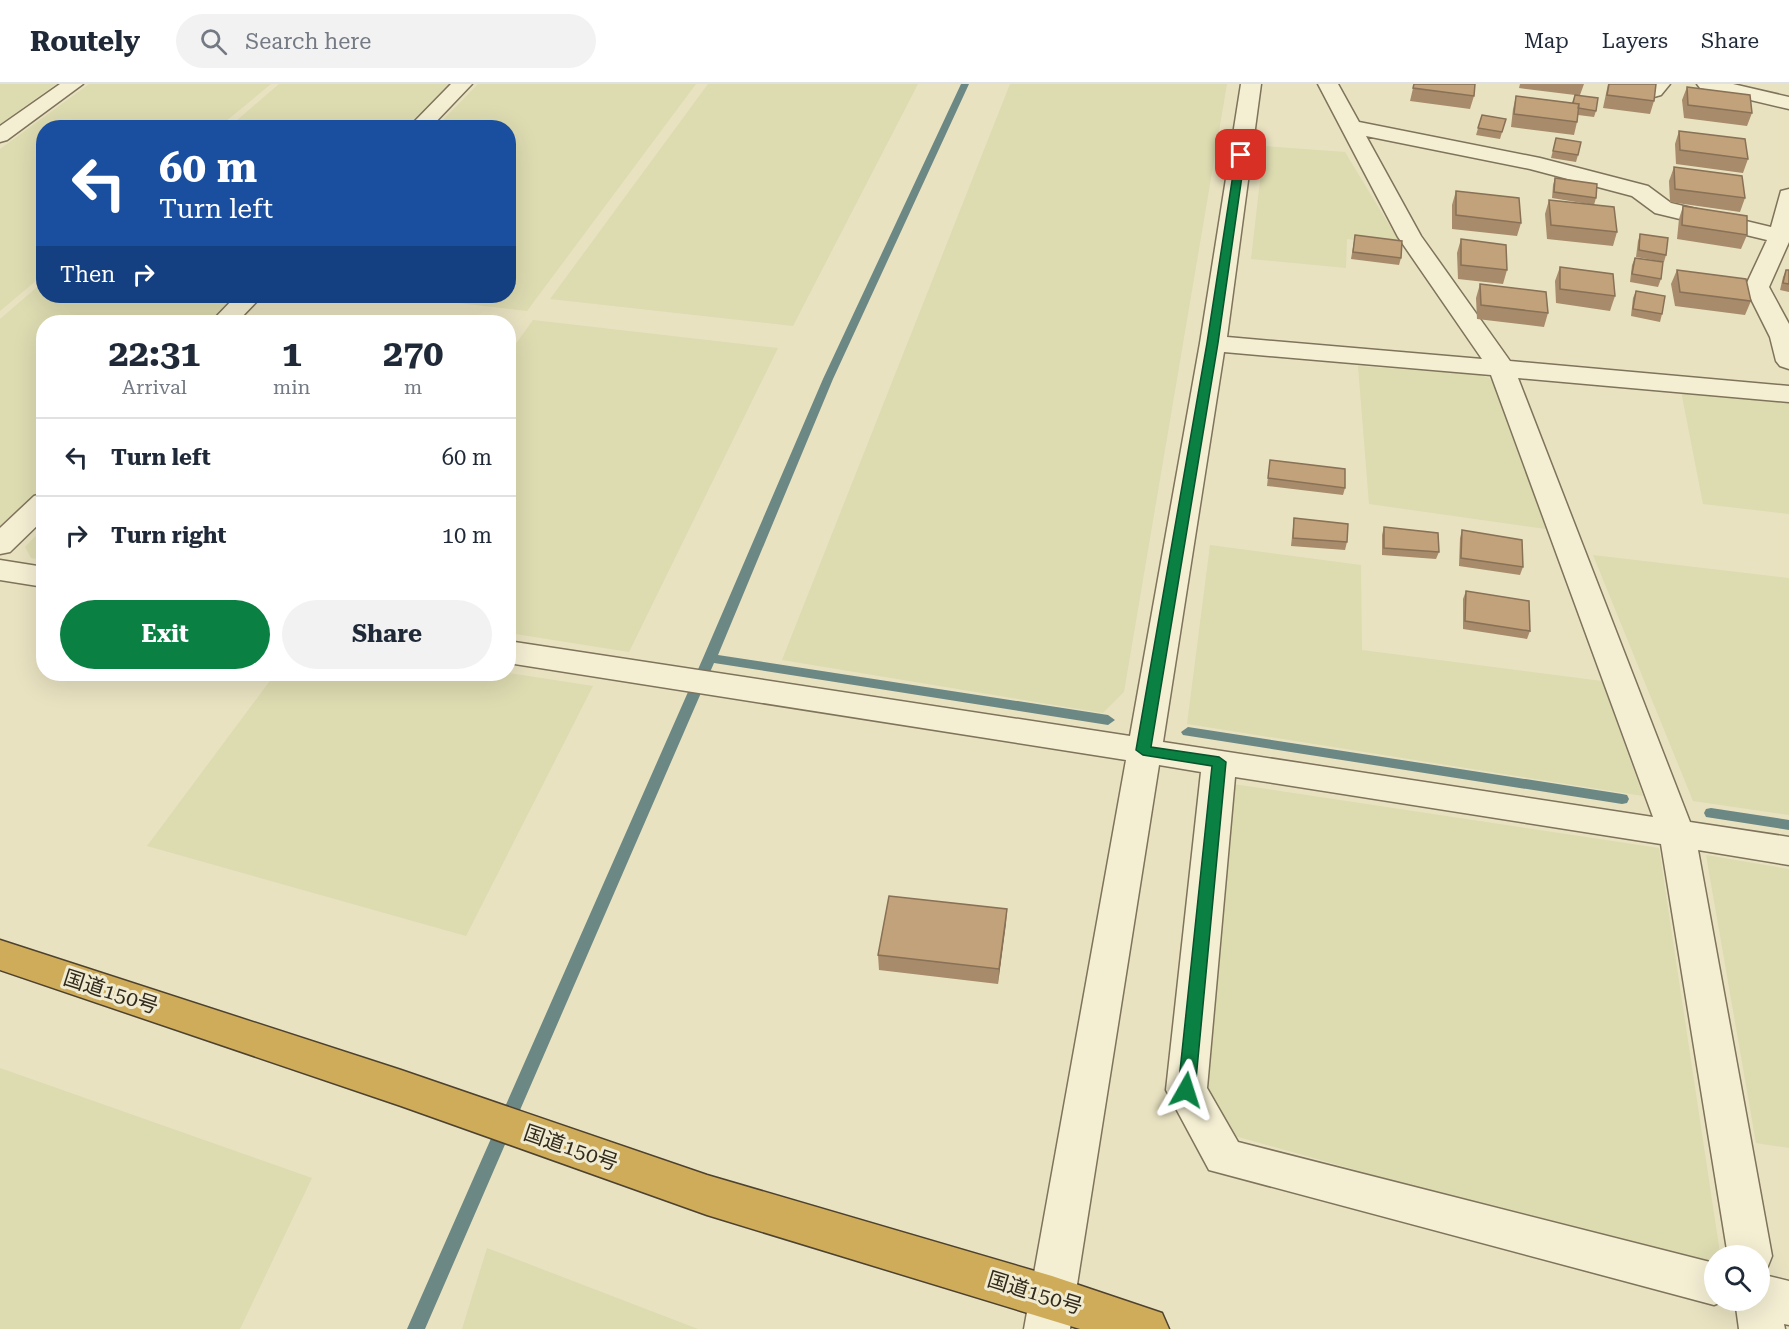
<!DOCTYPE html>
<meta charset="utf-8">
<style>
body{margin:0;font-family:"Roboto Serif","Noto Sans JP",serif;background:#f2f2f3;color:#1f2937;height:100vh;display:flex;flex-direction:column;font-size:22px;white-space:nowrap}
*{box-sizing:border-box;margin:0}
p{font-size:20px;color:#747a83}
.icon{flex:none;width:33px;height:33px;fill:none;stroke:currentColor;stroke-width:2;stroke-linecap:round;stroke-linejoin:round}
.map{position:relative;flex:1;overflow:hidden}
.side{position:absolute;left:36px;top:231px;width:480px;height:366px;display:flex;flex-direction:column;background:#fff;border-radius:24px;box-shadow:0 6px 24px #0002}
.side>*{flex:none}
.top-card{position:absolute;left:36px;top:36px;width:480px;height:183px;border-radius:24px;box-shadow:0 6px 24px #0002;background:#1a4fa0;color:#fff;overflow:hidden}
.tools{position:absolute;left:1704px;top:1161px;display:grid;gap:12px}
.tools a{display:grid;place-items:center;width:66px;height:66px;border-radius:50%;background:#fff;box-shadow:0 6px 24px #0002;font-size:30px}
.pin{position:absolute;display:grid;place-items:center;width:51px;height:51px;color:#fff;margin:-26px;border-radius:12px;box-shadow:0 3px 9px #0006}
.me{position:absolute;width:66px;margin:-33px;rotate:6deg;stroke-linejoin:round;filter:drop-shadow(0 0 4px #0008)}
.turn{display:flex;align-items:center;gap:21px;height:126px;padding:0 24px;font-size:27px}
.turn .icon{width:78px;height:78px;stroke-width:2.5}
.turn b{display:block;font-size:42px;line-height:51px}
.then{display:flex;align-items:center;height:57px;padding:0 24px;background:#0003;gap:12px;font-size:22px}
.eta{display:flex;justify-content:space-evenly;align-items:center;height:102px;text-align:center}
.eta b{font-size:36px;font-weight:700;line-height:42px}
.action{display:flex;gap:12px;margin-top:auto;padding:12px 24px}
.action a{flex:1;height:69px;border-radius:36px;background:#0b8043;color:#fff;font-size:24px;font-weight:700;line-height:69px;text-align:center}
.action a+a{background:#f2f2f3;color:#1f2937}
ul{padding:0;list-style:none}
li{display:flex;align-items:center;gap:18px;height:78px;padding:0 24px;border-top:2px solid #e0e1e3}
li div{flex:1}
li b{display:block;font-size:22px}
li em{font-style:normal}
header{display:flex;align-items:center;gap:36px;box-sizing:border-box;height:84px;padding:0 30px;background:#fff;border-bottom:2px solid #e0e1e3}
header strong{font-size:28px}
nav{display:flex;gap:33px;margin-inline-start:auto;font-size:21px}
.search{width:420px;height:54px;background:#f2f2f3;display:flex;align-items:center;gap:15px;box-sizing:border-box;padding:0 21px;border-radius:33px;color:#747a83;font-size:22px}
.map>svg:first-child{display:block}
.farmland{fill:#dddbb0}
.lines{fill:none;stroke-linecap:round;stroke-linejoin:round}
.stream{fill:#6c8884;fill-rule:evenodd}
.minor-casing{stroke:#7f735b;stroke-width:3}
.highway-casing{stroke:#4d412f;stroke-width:3}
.minor{fill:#f4efd3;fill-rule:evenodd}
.highway{fill:#cfac5a;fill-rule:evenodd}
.wall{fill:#a78b6a}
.shaded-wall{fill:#887156}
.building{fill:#c2a27b;stroke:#887156;stroke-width:1.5}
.route{fill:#0b8043;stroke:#07532c;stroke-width:1.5}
.labels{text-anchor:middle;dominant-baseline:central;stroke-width:6;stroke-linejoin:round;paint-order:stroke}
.near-street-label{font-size:21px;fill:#312a1d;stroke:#f0ebd0}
</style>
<header>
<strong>Routely</strong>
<div class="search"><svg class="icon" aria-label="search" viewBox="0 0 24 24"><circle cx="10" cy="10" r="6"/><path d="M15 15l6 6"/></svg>Search here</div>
<nav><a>Map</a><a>Layers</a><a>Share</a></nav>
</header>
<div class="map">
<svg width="1789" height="1245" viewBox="0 0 1789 1245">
<rect width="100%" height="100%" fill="#e8e2c1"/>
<!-- farmland -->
<path class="farmland" d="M0 0H56L0 40Z
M89 0H271L219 43 44 44 43 191 0 227V65Z
M279 0H452L408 43 228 44Z
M478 0H696L527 227 397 212H508V44L436 43Z
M708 0H918L793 242 550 215Z
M1010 0H1227L1124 608 1103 629 782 576Z
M1264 62 1345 68 1402 162 1347 155 1346 184 1251 175Z
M43 198 44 212H241L214 238H44L43 409 0 453V235Z
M533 236 778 264 629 568 509 549V269Z
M1358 282 1481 291 1493 296 1546 445 1369 420Z
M1681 307 1776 313 1789 319V430L1703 420Z
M43 444V476L31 474 25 463Z
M1210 461 1361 481 1362 566 1602 597 1643 712 1187 640Z
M1593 471 1789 494V731L1693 717Z
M509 589 593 602 466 852 147 762 275 590Z
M1233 700 1659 764 1720 1169 1700 1183 1235 1052 1203 1014Z
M1706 771 1789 785V1064L1756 1059Z
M0 984 312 1094 240 1245H0Z
M487 1164 698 1245H462Z"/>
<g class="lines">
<!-- stream -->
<path class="stream" d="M961 0H969L833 295 718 571 1108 631 1115 636 1108 641 714 579 425 1245H407L703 574 823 295Z
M1188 643 1622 710 1627 711 1629 715 1627 719 1622 720 1183 651 1181 648Z
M1711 724 1789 736V746L1706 733 1704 729 1706 725Z"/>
<!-- minor casing -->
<g class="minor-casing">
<path id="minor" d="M60 0H83L7 56 0 58V42Z
M451 0H472L430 44H408Z
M1241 0H1261L1227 253 1482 275 1398 153 1318 0H1338L1359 38 1540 74 1648 102 1671 119 1771 143 1781 107 1789 105V158L1769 203 1789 240V285L1780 282 1776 277 1770 253 1745 203 1767 156 1655 129 1632 112 1530 85 1366 52 1421 152 1510 277 1789 302V318L1518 294 1690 738 1789 753V781L1698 766 1772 1172 1766 1187 1760 1189V1172H1728L1661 760 1235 693 1207 1004 1238 1058 1714 1179V1216H1726L1714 1221 1209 1086 1166 1006 1201 688 1159 681 1070 1245H1024L1126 676 508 579V557L1130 652 1200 259ZM1224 268 1491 291 1653 733 1163 658Z
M1610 0H1670L1661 11 1654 13 1613 4Z
M1697 0H1733L1789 13V25L1700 4Z
M236 212H262L237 238H211Z
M44 409V435L10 468 0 470V444L34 412Z
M0 476 44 483V503L0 496Z
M1760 1190 1789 1197V1241L1784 1240 1785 1245H1739L1735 1216H1760Z"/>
</g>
<!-- highway casing -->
<g class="highway-casing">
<path id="highway" d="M0 856 401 986 707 1091 1052 1192 1162 1229 1169 1245H1080L707 1131 401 1022 0 886Z"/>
</g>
<!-- minor -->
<use href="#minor" class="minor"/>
<!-- highway -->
<use href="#highway" class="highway"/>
</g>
<!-- wall -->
<path class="wall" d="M1414 0 1474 12 1470 25 1410 17Z
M1520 0H1584L1580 11 1596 27 1594 33 1578 31 1577 38 1574 51 1511 43 1513 25 1516 12 1572 19 1575 11 1519 4Z
M1608 0H1656L1654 17 1650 30 1603 24Z
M1687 3 1752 29 1747 42 1684 34 1682 16Z
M1482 31 1506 35 1500 55 1476 51Z
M1679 47 1748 75 1743 89 1676 80 1675 60Z
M1556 54 1578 71 1576 78 1551 74Z
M1674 83 1745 114 1740 128 1670 118 1669 97Z
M1555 94 1596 114 1594 121 1552 114 1553 101Z
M1456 107 1521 139 1517 152 1452 145V121Z
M1549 116 1617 148 1613 162 1547 155 1545 130Z
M1683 122 1747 151 1741 165 1677 155 1679 135Z
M1640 150 1666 171 1664 178 1636 173 1638 157Z
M1355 151 1401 174 1399 181 1351 175Z
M1461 155 1507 186 1503 200 1458 195 1457 169Z
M1635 174 1661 195 1658 203 1630 198 1632 181Z
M1560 183 1615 212 1610 227 1556 219 1555 197Z
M1677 186 1751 217 1745 231 1675 222 1671 200Z
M1786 186H1789V208L1780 206 1783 193Z
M1480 200 1548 229 1544 243 1477 235 1476 214Z
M1636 207 1662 230 1660 238 1631 232 1633 214Z
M1270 376 1345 404 1343 411 1267 402Z
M1294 434 1347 458 1345 466 1291 462Z
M1384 443 1439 468 1436 475 1382 471V451Z
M1462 446 1523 483 1520 491 1459 482 1460 454Z
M1466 507 1530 547 1527 555 1463 545V515Z
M1007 825 998 900 879 886 878 871Z"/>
<!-- shaded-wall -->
<path class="shaded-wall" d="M1007 825 1006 840 998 900 999 885Z"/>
<!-- building -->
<path class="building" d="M1414 0H1475L1474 12 1413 4Z
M1609 0H1656L1654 17 1607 11Z
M1687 3 1750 11 1752 29 1688 21Z
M1575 11 1598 14 1596 27 1578 24 1579 20 1573 19Z
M1516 12 1579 20 1577 38 1514 30Z
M1482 31 1506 35 1502 48 1478 44Z
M1679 47 1745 55 1748 75 1680 66Z
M1556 54 1581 58 1578 71 1553 67Z
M1674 83 1742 92 1745 114 1675 105Z
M1555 94 1597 100 1596 114 1554 108Z
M1456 107 1519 114 1521 139 1456 131Z
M1549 116 1614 123 1617 148 1551 141Z
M1683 122 1747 132V151L1682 141Z
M1640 150 1668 154 1666 171 1639 166Z
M1355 151 1402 157 1401 174 1353 168Z
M1461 155 1506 161 1507 186 1461 181Z
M1635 174 1663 178 1661 195 1632 190Z
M1560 183 1613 190 1615 212 1560 205Z
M1677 186 1746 195 1751 217 1680 208Z
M1786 186H1789V200L1783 199Z
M1480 200 1546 208 1548 229 1481 221Z
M1636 207 1665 212 1662 230 1633 225Z
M1270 376 1345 385V404L1268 394Z
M1294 434 1348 440 1347 458 1293 454Z
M1384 443 1438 449 1439 468 1384 464Z
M1462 446 1522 456 1523 483 1461 474Z
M1466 507 1529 517 1530 547 1465 537Z
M889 812 1007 825 999 885 878 871Z"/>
<!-- route -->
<path class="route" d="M1241 68 1245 71 1218 259 1151 663 1219 673 1226 678 1195 1006 1192 1012 1186 1014 1180 1012 1178 1006 1212 682 1143 671 1136 666 1207 259 1236 71Z"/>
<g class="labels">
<!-- near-street labels -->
<g class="near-street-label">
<text transform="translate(111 908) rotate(18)">国道150号</text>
<text transform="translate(571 1064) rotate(19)">国道150号</text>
<text transform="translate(1035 1209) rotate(17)">国道150号</text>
</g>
</g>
</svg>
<div class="tools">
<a><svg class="icon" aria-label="search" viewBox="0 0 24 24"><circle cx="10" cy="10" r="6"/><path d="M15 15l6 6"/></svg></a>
</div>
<div class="pin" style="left:1241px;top:71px;background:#d93025"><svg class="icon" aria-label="arrive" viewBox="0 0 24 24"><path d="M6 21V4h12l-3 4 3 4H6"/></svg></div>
<svg class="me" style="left:1186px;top:1006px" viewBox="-20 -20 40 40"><path d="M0-17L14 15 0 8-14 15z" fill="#0b8043" stroke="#fff" stroke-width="4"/></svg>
<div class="top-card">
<div class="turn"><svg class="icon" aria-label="left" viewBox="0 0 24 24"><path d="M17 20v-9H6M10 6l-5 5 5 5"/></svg><div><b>60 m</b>Turn left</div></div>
<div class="then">Then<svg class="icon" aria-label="right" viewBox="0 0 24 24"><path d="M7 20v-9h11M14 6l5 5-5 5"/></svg></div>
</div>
<section class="side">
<div class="eta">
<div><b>22:31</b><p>Arrival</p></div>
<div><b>1</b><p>min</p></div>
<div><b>270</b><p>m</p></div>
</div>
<ul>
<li><svg class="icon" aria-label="left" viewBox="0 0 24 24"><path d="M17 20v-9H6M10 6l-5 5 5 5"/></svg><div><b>Turn left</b></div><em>60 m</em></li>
<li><svg class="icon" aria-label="right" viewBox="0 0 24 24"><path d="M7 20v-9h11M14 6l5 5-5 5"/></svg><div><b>Turn right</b></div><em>10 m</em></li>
</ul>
<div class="action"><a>Exit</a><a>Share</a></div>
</section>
</div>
